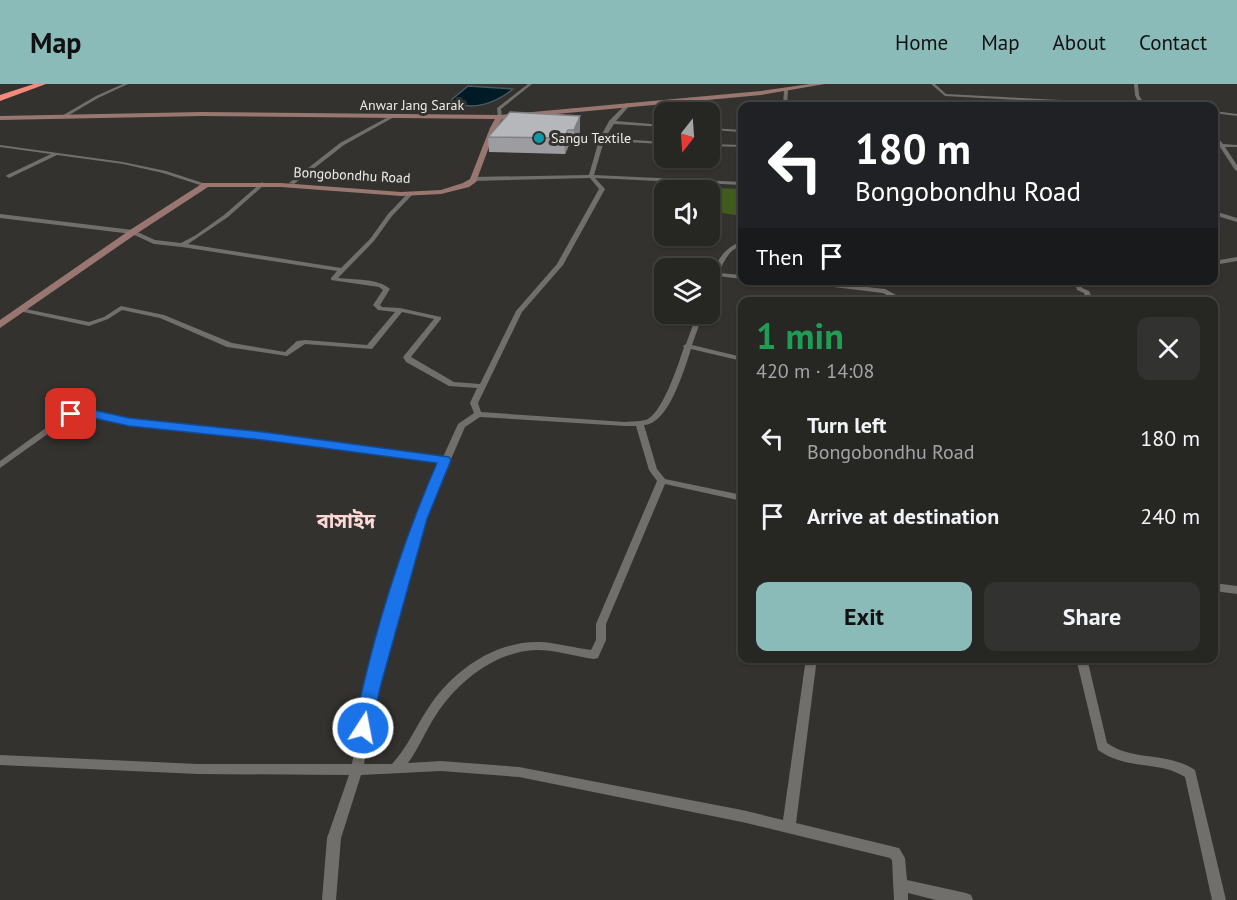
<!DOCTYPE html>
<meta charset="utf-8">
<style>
body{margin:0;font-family:"PT Sans","Noto Sans Bengali",sans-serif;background:#323230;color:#f1f3f6;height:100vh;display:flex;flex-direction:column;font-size:22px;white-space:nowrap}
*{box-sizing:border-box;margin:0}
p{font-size:20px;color:#a4a5a6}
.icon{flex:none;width:33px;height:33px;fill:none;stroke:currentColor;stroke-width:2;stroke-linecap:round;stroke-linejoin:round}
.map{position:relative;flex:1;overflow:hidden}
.side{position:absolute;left:738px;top:213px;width:480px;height:366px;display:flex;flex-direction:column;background:#262623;border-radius:12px;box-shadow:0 2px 4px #0004,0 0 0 2px #424341}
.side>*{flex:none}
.banner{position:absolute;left:738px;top:18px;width:480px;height:183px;border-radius:12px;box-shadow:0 2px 4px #0004,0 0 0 2px #424341;background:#202124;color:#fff;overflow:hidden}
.needle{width:39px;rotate:197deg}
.controls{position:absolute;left:654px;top:18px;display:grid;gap:12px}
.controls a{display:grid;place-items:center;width:66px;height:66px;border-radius:12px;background:#262623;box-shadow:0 2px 4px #0004,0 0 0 2px #424341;font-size:30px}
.pin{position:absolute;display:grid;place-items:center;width:51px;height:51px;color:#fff;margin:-26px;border-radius:12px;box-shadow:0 3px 9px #0006}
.me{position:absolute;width:66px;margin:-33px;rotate:11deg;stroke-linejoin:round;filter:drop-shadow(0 0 4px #0008)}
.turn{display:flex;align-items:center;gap:21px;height:126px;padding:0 18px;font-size:27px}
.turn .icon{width:78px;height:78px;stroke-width:2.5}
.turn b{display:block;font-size:42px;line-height:51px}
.then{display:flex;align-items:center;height:57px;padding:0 18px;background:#0003;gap:12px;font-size:22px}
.round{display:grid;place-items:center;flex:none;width:63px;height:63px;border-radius:12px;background:#323230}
.overview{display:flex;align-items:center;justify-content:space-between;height:102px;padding:0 18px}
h1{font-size:36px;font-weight:600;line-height:45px;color:#1e9e55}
.action{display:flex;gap:12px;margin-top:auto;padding:12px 18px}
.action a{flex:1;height:69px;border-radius:12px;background:#8bbbb9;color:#111;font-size:24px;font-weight:600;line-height:69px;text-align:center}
.action a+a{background:#323230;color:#f1f3f6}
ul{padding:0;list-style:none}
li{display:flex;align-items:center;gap:18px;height:78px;padding:0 18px}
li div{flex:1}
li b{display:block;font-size:22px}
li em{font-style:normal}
header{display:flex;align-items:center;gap:36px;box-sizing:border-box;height:84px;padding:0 30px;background:#8bbbb9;color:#111}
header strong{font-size:28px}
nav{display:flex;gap:33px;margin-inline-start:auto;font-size:21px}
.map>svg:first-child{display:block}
.green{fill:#415d1e}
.water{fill:#011b26;stroke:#485a61;stroke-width:1.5}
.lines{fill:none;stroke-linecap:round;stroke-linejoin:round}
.street{fill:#716f6b;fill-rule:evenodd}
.secondary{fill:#997770;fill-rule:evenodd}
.highway{fill:#f58a7c;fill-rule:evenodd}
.wall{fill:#9d9da1}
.shaded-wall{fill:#7f8083}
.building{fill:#b6b7bb;stroke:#7f8083;stroke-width:1.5}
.route{fill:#1a73e8;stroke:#114b97;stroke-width:1.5}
.culture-dot{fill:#0f9aa8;stroke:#33322f;stroke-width:2}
.labels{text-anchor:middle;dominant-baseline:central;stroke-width:6;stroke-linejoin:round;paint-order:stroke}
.far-street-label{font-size:14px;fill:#eeedeb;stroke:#33322f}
.far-poi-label{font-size:14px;fill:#eeedeb;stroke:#33322f;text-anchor:start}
.quarter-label{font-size:20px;font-weight:bold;fill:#fdd9d6;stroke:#33322f}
</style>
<header>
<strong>Map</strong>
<nav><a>Home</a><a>Map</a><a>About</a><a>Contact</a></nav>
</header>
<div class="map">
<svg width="1237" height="816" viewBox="0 0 1237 816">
<rect width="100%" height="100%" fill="#33322f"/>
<!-- green -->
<path class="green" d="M692 103 742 105V132L710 127V106H691Z"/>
<!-- water -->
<path class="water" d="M468 2 513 5C496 19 472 28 450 17Z"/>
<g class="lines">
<!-- street -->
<path class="street" d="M123 0H128L98 14 64 34 60 33 96 12Z
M528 0H532L501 25 502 33 498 34 497 24Z
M931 0H935L946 10 1139 20 1135 11 1134 0H1138L1139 11 1145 22H1129L945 12Z
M786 5 788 6 787 22H783L784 6Z
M627 19 631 20 616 37 664 41V43L614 40 605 54 664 58V60L604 57 594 91 742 98V101L595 94 605 105 563 181 522 228 478 319 481 328 625 338C632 337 642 338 648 335 664 325 678 281 684 263L683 262 686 260 697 230H703L692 261 742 273V277L691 265C685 284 671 329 653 338 651 340 646 341 644 341L657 385 665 395 742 411V417L665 400 606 540V556L598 574 594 575 587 574C571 571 554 566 537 566 496 567 458 597 436 631 426 646 419 664 408 679L441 677 519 683 742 726 783 736 806 574H817L796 739 899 764 905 774 907 796 966 809 971 811 973 816H936L908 809V816H894L892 776 890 774 742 738 519 693 441 687 361 691 341 754 336 816H322L327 754 349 691 198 690 0 681V671L198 680H352L365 604 415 435 441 378 263 354 129 340 89 331 73 332 0 384V377L68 328 89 327 129 336 263 350 443 373 458 340 474 329 470 319 477 304 449 302 406 278 403 273 434 235 402 228 372 265 305 260 287 272 227 263 160 234 122 226 108 235 89 242 19 227 18 226 21 224 89 238 104 233 121 222 164 231 232 259 285 268 297 257 305 256 367 261 395 228 378 226 373 221 383 206 379 203 331 196V194L337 187 182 163 154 160 132 150 0 134V130L133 146 155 156 181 159 196 151 224 131 262 98 265 100 264 101 228 133 188 160 341 184 370 155 388 130 409 108H413V110L392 132 374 157 338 194C354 196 378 194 390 205L380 221 382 223 400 224 441 233V235L411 273 454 298 480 300 516 227 557 180 599 105 590 94 473 97 470 95 473 93 589 91 599 56 598 55 600 54 609 37ZM480 333 625 342H636L649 386 657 397 596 540V556L591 566C574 564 558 559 541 558 495 556 451 588 427 626 415 644 407 664 392 680H364L377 604 425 435 465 343Z
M1214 27 1237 30V32L1214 29Z
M390 32 394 33 344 61 294 100 289 99 340 59Z
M710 44 742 46V48L710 46Z
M1214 48 1223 60 1237 61V63H1225L1237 81V87L1235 86 1220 63 1214 62V60H1218L1214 52Z
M710 60 742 61V63L710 62Z
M0 61 123 78 166 87 209 101 206 103 163 89 123 80 57 71 9 94 6 92 7 91 51 70 0 63Z
M1214 127 1237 134V138L1214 131Z
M742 158V162C729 165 724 177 719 189L742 191V195L718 192 713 205 710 207C710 187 721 163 742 158Z
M1237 173V177L1214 181V177Z
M776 196H802L885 205 909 218H900L883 209Z
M1074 196H1080L1082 204 1089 207 1094 218H1087L1084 209 1077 206Z
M1214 499 1237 502V510L1214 507Z
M1076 574H1087L1107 659C1134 678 1166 667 1195 686L1226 816H1212L1185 693C1158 676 1128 687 1098 666Z"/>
<!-- secondary -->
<path class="secondary" d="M810 0H825L761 11 502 35 496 44 476 98 469 103 441 110 401 112 281 103H208L136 150 0 244V236L130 146 203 99H281L401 108 441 106 463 99 470 95 490 44 495 35 202 32 0 36V32L202 28 500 31 761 7Z"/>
<!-- highway -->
<path class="highway" d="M34 0H46L0 17V11Z"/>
</g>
<!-- wall -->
<path class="wall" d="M580 32V47L574 61H569L565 70 489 68 488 53Z"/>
<!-- shaded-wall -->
<path class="shaded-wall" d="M580 32V47L574 61V46Z
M568 46 569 61 565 70 564 54Z"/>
<!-- building -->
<path class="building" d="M510 28 580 32 574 46H568L564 54 488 53Z"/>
<!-- route -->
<path class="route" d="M89 325 129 334 263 348 449 373 451 376 427 435 380 604 370 650 363 652 357 650 354 644C372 555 401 462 437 379L263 356 129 342 89 333 71 334 65 330 71 327Z"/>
<!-- markers -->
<circle class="culture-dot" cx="539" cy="54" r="6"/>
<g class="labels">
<!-- far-street labels -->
<g class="far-street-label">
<text x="412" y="21">Anwar Jang Sarak</text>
<text transform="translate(352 91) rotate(3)">Bongobondhu Road</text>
</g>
<!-- far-poi labels -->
<g class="far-poi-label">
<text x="551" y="54">Sangu Textile</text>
</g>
<!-- quarter labels -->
<g class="quarter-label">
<text x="346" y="437">বাসাইদ</text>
</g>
</g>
</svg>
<div class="controls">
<a><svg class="needle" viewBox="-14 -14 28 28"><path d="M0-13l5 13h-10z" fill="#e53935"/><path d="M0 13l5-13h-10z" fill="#a4a5a6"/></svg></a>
<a><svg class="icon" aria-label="sound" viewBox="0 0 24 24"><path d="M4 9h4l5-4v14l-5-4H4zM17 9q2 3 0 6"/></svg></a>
<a><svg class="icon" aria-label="layers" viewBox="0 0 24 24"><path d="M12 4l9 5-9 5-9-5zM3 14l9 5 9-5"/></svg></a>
</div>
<div class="pin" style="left:71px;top:330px;background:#d93025"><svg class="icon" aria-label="arrive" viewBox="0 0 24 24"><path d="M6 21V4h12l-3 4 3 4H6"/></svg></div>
<svg class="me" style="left:363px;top:644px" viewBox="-20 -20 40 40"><circle r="17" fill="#1a73e8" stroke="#fff" stroke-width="3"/><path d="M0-11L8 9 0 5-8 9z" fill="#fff"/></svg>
<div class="banner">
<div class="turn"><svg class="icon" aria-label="left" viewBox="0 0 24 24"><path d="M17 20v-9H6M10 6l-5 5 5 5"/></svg><div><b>180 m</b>Bongobondhu Road</div></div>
<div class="then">Then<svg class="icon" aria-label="arrive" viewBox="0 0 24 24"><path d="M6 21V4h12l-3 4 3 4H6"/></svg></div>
</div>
<section class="side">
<div class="overview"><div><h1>1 min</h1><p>420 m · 14:08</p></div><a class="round"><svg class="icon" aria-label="close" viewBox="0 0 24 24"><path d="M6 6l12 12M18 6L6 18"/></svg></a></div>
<ul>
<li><svg class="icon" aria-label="left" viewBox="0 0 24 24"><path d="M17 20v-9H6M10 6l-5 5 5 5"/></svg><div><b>Turn left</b><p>Bongobondhu Road</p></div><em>180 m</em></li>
<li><svg class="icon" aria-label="arrive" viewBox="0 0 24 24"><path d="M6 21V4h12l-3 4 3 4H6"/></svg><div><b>Arrive at destination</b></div><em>240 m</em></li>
</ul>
<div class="action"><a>Exit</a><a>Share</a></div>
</section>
</div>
